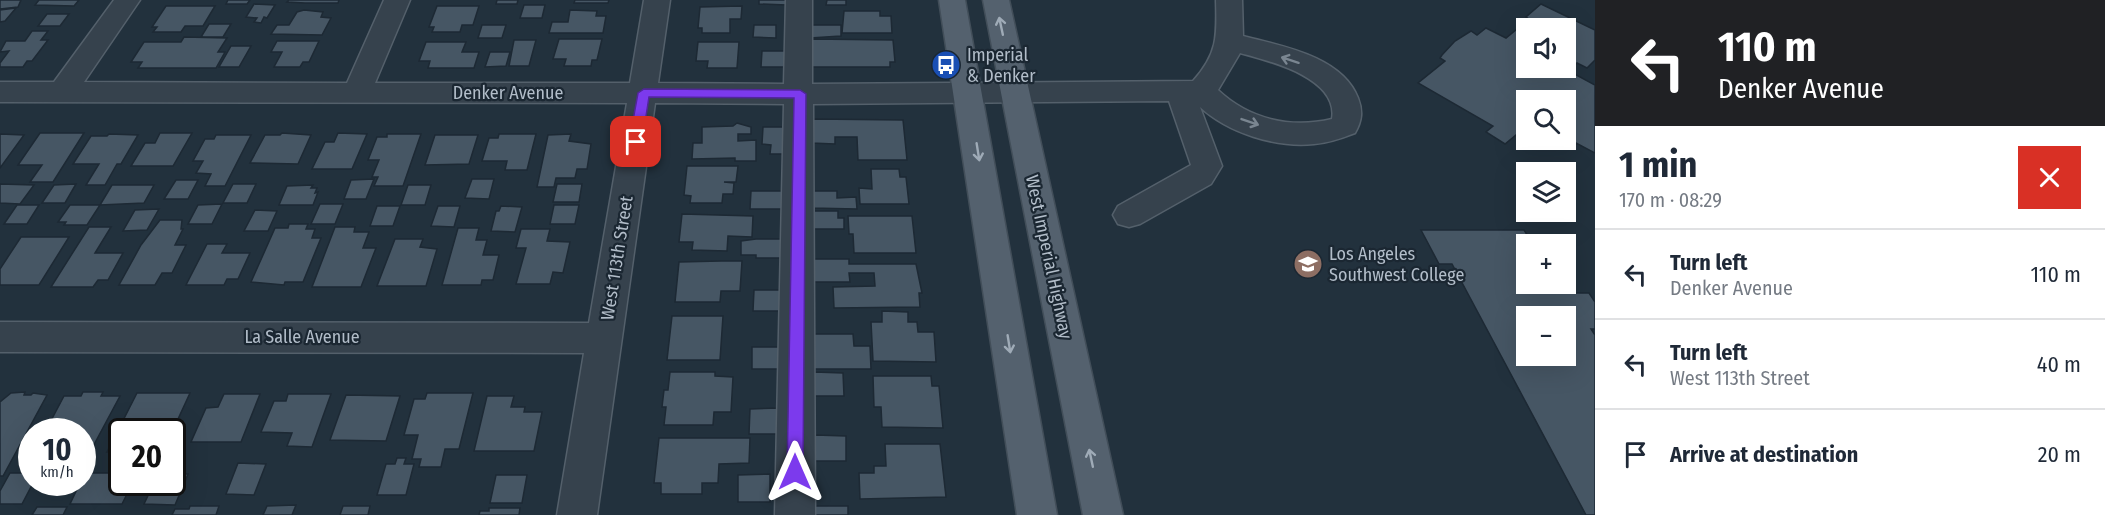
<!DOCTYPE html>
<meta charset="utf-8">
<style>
body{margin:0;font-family:"Fira Sans Condensed",sans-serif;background:#f6f6f7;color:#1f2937;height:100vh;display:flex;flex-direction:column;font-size:22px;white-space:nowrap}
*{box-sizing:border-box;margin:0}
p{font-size:20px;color:#747a83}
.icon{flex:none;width:33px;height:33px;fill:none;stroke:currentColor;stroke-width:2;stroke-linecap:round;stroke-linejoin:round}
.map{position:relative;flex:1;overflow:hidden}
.sheet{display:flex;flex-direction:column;background:#fff;width:510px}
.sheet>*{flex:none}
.hud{background:#202124;color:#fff;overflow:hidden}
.tools{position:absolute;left:1516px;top:18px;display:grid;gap:12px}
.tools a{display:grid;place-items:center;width:60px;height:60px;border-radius:0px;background:#fff;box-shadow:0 6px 24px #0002;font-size:30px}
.speed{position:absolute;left:18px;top:418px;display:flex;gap:12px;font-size:30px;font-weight:700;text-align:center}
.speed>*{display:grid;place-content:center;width:78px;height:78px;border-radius:50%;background:#fff;box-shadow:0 6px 24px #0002;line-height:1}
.speed small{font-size:15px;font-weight:400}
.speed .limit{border:3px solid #111;border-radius:9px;background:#fff;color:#111}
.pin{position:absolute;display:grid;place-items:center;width:51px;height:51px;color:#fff;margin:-26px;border-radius:12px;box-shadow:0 3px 9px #0006}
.me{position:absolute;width:66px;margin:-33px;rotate:0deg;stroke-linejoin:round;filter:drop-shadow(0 0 4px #0008)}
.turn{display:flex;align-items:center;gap:21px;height:126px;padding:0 24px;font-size:27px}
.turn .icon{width:78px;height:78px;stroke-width:2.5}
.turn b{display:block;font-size:42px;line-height:51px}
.round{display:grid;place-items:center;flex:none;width:63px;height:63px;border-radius:0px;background:#f6f6f7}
.overview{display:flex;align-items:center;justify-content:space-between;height:102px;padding:0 24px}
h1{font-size:36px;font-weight:700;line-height:45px}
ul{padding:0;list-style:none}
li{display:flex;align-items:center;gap:18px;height:90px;padding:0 24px;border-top:2px solid #e0e1e3}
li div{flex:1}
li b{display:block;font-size:22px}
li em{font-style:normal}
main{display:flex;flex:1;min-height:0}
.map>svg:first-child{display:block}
.building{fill:#465664;stroke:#1d2934;stroke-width:1.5;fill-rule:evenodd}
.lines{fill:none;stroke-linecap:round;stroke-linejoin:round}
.minor-casing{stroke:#54606b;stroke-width:3}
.major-casing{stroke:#424e59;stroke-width:3}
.minor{fill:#36424d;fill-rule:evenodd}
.major{fill:#54616e;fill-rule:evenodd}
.oneway{stroke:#9fabb7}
.oneway2{stroke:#7a8691}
.route{fill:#7c3aed;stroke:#51269a;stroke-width:1.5}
.labels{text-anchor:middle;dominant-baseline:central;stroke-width:4.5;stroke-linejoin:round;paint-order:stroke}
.poi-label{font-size:18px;fill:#b2bdc9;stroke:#1b2732;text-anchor:start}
.street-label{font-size:18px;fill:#b2bdc9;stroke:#1b2732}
</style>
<main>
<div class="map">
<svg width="1595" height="515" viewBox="0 0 1595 515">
<rect width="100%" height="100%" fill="#22313d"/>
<!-- building -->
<path class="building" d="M0 0H21L18 7 0 9Z
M39 0H79L74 6 35 5Z
M228 0H250L247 4H226Z
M289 0H339L338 3H305L287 2Z
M497 0H518L517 4H496Z
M575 0H609L608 3H574Z
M759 0H787V5L759 4Z
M827 0H846V5H826Z
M254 4 275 5 267 18 264 17 261 23 254 22 257 18 246 17Z
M1541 4 1595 30V60L1587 68 1577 63 1569 71 1595 85V153L1576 143 1574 146 1562 140H1566V100H1527V126L1505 144 1486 132 1493 126 1418 83 1445 61 1440 58 1442 55 1455 41 1471 31 1477 35 1486 28 1506 38 1529 19 1526 17ZM1527 28H1566V68H1527Z
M524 5H545L542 18H520Z
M166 6H215L203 26H185L181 32H153L157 27H152Z
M437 6H479L473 25H462L460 32H432L434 27H429Z
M742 6 741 19H730V33H702V28H698L700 7Z
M16 8 5 21 0 22V10Z
M304 10 323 12 321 17 331 18 322 35 271 34 277 25H289L297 12Z
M570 10 597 11 596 16H606L603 33H549L552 22H568Z
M844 11H880V16H891L892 33H842Z
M47 14H69L60 26H38Z
M209 24H231L223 37H201Z
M482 25H506L502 38H478Z
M754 25H776V38L753 37Z
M810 25H841V36L810 38Z
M32 31H48L41 40H48L32 61H27L23 67H0V63L9 51 0 52 6 41H25Z
M184 37 227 38 218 52H225L216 68H138L142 62H131L144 42H181Z
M559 39H602L597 60H592L591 66H564L566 59H553Z
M810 39 893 40 895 62H890V67H810Z
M514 40H536L529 66H509Z
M277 41H319L309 62H303L300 67H274L282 52H271Z
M426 42H466L462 52H479L474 68H428L430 61H419Z
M698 42H739L737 68H707L708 61H696Z
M231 46H251L239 67H219Z
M762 51H786L785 67H761Z
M490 52H510L506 66 485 67Z
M813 119 903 120 907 160H858L857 137H835V144L811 143Z
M737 123 751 127V134H738V141L756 140V161H735V158L692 159 693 143H702V127L733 126Z
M763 127H784L783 154H770L771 145 762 144Z
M40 133H84L53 182H30L42 165H18Z
M160 133H192L173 166H131L145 143H155Z
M282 133 311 135 298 164 250 163 265 135H280Z
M338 133 367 134 352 169H312L325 142H334Z
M0 134 24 135 0 168Z
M109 134 138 135 121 164H117L105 185H86L99 164H73L91 136H107Z
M387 134H421L403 186H374L378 177H372L379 160H368L377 137H387Z
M499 134H536L527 170H505L507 161H482L489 138H498Z
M571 134 569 141 591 144 587 169H577L575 178H556L554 187H537L548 135Z
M216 135H251L225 186H205L211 174 196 173 203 161H193L205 139H214Z
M435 135H478L469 164 425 165Z
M687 166H738L736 182H724L734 183 733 194H723L722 203H690L691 196 684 195Z
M871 169H899L900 177H906L909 204H860L859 188 872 189Z
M374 179 366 199H344L351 180Z
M472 179H494L489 199 465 198Z
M176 180H198L188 199H164Z
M0 184 34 185 20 204 0 203Z
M76 184 65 203H42L54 185Z
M233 184H256L247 203H223Z
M557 184H582L579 202H553Z
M112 185H154L144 203 100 205Z
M313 185 311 188H317L315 193 318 192 313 205H279L287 186Z
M408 185H431L425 205H401Z
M751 191H783V209H750Z
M811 191H837V198L856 197 857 209 811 208Z
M222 204 212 224H188L198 205Z
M320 204H343L335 224H311Z
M17 205H39L27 224H4Z
M70 205H100L87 225H64L66 222H58Z
M554 205H579L575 224H550Z
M377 206H400L393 226H370Z
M438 206H460L454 227 431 226Z
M501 206 522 207 515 232 491 231 496 211H499Z
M159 209 147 230 123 231 135 210Z
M255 210 277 211 268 231H244Z
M812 211H838V218H844V229H812Z
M682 214 753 216 752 237 728 236 727 251 692 250 693 242H679Z
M848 216H912L916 253H854L853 234H849Z
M160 220H182L181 229H183L175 245H186L172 273H162L155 285H119L141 245Z
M289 224H308L306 229H315L312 238H321L303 282H285L284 285 251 282 275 228H288Z
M89 227H111L95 253H123L108 280H98L93 287H51Z
M335 227H355L354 232H369L363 248H376L361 287H312Z
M458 228H479L476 240H487L483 255H499L493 280H482L481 285H442Z
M521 229H550L547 241 570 242 563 273 553 272 550 284H516L526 248H516Z
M1421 230H1524L1533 244H1527V284H1557L1563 293H1589L1595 302V329H1591L1595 335V515H1586L1452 264H1439ZM1527 316H1566V356H1527Z
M21 237H69L39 285H0V269Z
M395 239H423L420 247 437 249 426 286H377Z
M756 239H783V258H756V255H741V241Z
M207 244H227L222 253H250L238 279H227L224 285H186Z
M813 259H849V264H916L922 293H919L920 307 834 308 833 287 875 286 874 273H849L850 282H813Z
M721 261H742L740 291H721L720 302H675L679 262Z
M754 290H782V311H753Z
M882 311 908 312V322H917L918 332H934L936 362 873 361 871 322H882Z
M672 316H723L720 360H667Z
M814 334H853L854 346H870L871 369H814Z
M752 347H781V369H752Z
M670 372H715V376L733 377 731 412H714L713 425H664L666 407H662L664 390H668Z
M814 372 843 373 844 396H814Z
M873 376H931L932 386H939L943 428 882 427 881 407H874Z
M25 392 24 395H31L33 393 47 395 3 476H0V402L11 393Z
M83 392H103L101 396H120L82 467V432H45L64 396H81Z
M137 393H190L172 432H122V452H107Z
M427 393H473L459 449H445L441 467H419L421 459H412L418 435H404L414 399H425Z
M224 394H260L241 442H191L206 408 218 407Z
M288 394H331L312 447 287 446 292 433 261 432 274 401H286Z
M346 395 400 396 386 441 330 440Z
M487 396H514L511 407H525L524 412H542L534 451H474Z
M780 408 781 434H749L750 409Z
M815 435 846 436V461H815Z
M659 438H750L749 463 719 464 718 483H702V494H661V483H654Z
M885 444H940L946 497 860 499 859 473H874V466H886Z
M397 458H406L404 464H414L406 495H377L386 464H395Z
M238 463 266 464 254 495 226 494Z
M10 473H32V483H33L22 504H0V491Z
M85 473H121L112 492H128L122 504H70L80 483H82Z
M172 474H188L175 505 144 504 154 483H172Z
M770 474V502H738V475Z
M496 475H527L522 503H490Z
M296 505 292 515H263L267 506Z
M190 506H219L216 515H172L175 509H189Z
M343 506H370L368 515H340Z
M815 506H848V515H815Z
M37 507H67L63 515H32Z
M489 508H520L519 515H479L480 511H489Z"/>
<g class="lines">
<!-- minor casing -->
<g class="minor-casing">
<path id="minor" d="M114 0H140L84 82 347 83 384 0H410L375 83H630L644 0H670L658 83 784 84 786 0H812V84L1193 81C1218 53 1217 36 1216 0H1242L1243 36C1281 46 1342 56 1358 98 1363 111 1362 121 1355 133 1342 138 1328 143 1314 144 1276 148 1228 133 1200 107L1222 166 1211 184 1140 224 1129 227 1118 224 1113 215 1118 206 1191 165 1169 101 813 104 815 515H775L784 104 655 103 597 515H557L584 353 0 352V322L589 323 627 103 0 102V82H54ZM1240 53C1270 61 1339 78 1332 119 1290 129 1249 119 1218 90Z"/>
</g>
<!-- major casing -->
<g class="major-casing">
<path id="major" d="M939 0H965L1057 515H1017Z
M983 0H1009L1123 515H1083Z"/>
</g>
<!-- minor -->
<use href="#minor" class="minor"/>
<!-- major -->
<use href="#major" class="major"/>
</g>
<!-- one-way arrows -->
<defs><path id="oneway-shaft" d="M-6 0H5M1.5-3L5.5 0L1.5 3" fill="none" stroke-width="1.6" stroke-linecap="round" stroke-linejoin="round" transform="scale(1.5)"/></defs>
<g class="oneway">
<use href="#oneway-shaft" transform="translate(1001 26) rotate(-102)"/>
<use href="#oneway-shaft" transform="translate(978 152) rotate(81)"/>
<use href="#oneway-shaft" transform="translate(1009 344) rotate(81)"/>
<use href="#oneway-shaft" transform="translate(1091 458) rotate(-102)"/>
</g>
<g class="oneway2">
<use href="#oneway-shaft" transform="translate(1290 60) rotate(-162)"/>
<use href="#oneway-shaft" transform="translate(1250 122) rotate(19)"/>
</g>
<!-- route -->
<path class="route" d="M644 89 800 90 806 94 803 472 801 477 795 480 789 477 787 472 794 98 649 97 642 142 636 146 629 142 638 93Z"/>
<!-- icons -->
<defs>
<g id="bus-disc" transform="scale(1.5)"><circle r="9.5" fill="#1a4fb4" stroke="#1b2732"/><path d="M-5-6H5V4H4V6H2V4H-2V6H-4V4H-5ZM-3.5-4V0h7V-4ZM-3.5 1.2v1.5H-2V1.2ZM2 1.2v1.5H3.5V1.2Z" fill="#fff"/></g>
<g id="university-disc" transform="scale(1.5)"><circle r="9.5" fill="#8d6e63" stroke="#1b2732"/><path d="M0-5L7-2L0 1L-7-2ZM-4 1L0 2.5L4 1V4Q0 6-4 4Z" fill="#fff"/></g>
</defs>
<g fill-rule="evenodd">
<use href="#bus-disc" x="946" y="65"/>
<use href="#university-disc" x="1308" y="264"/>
</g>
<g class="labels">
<!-- poi labels -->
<g class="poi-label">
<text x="967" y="55">Imperial<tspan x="967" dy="21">&amp; Denker</tspan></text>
<text x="1329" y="254">Los Angeles<tspan x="1329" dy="21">Southwest College</tspan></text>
</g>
<!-- street labels -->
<g class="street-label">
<text x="508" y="93">Denker Avenue</text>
<text transform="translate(1049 257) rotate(78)">West Imperial Highway</text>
<text transform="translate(617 258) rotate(-81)">West 113th Street</text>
<text x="302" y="337">La Salle Avenue</text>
</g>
</g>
</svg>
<div class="tools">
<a><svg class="icon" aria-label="sound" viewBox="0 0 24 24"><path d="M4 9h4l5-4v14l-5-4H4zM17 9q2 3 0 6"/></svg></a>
<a><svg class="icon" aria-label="search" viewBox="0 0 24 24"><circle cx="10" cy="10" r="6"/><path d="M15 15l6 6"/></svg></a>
<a><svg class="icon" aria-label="layers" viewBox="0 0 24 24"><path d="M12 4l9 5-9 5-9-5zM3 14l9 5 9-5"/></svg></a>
<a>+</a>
<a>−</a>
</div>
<div class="speed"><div>10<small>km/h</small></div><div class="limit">20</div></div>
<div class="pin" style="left:636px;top:142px;background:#d93025"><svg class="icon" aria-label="arrive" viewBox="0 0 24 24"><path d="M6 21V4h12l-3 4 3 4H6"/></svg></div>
<svg class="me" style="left:795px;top:472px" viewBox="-20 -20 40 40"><path d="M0-17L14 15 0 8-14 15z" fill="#7c3aed" stroke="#fff" stroke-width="4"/></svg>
</div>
<section class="sheet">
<div class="hud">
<div class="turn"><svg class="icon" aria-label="left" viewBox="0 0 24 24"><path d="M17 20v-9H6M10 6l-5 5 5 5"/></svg><div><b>110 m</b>Denker Avenue</div></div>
</div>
<div class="overview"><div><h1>1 min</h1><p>170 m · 08:29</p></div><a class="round" style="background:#d93025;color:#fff"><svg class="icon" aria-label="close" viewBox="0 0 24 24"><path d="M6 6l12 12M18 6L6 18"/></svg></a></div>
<ul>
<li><svg class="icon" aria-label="left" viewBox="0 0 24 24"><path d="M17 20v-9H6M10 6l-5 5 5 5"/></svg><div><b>Turn left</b><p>Denker Avenue</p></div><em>110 m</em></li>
<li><svg class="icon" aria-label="left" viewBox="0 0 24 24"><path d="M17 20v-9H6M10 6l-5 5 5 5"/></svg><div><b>Turn left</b><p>West 113th Street</p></div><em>40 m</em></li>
<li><svg class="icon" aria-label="arrive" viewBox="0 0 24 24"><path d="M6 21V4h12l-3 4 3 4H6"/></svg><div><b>Arrive at destination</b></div><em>20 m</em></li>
</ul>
</section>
</main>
